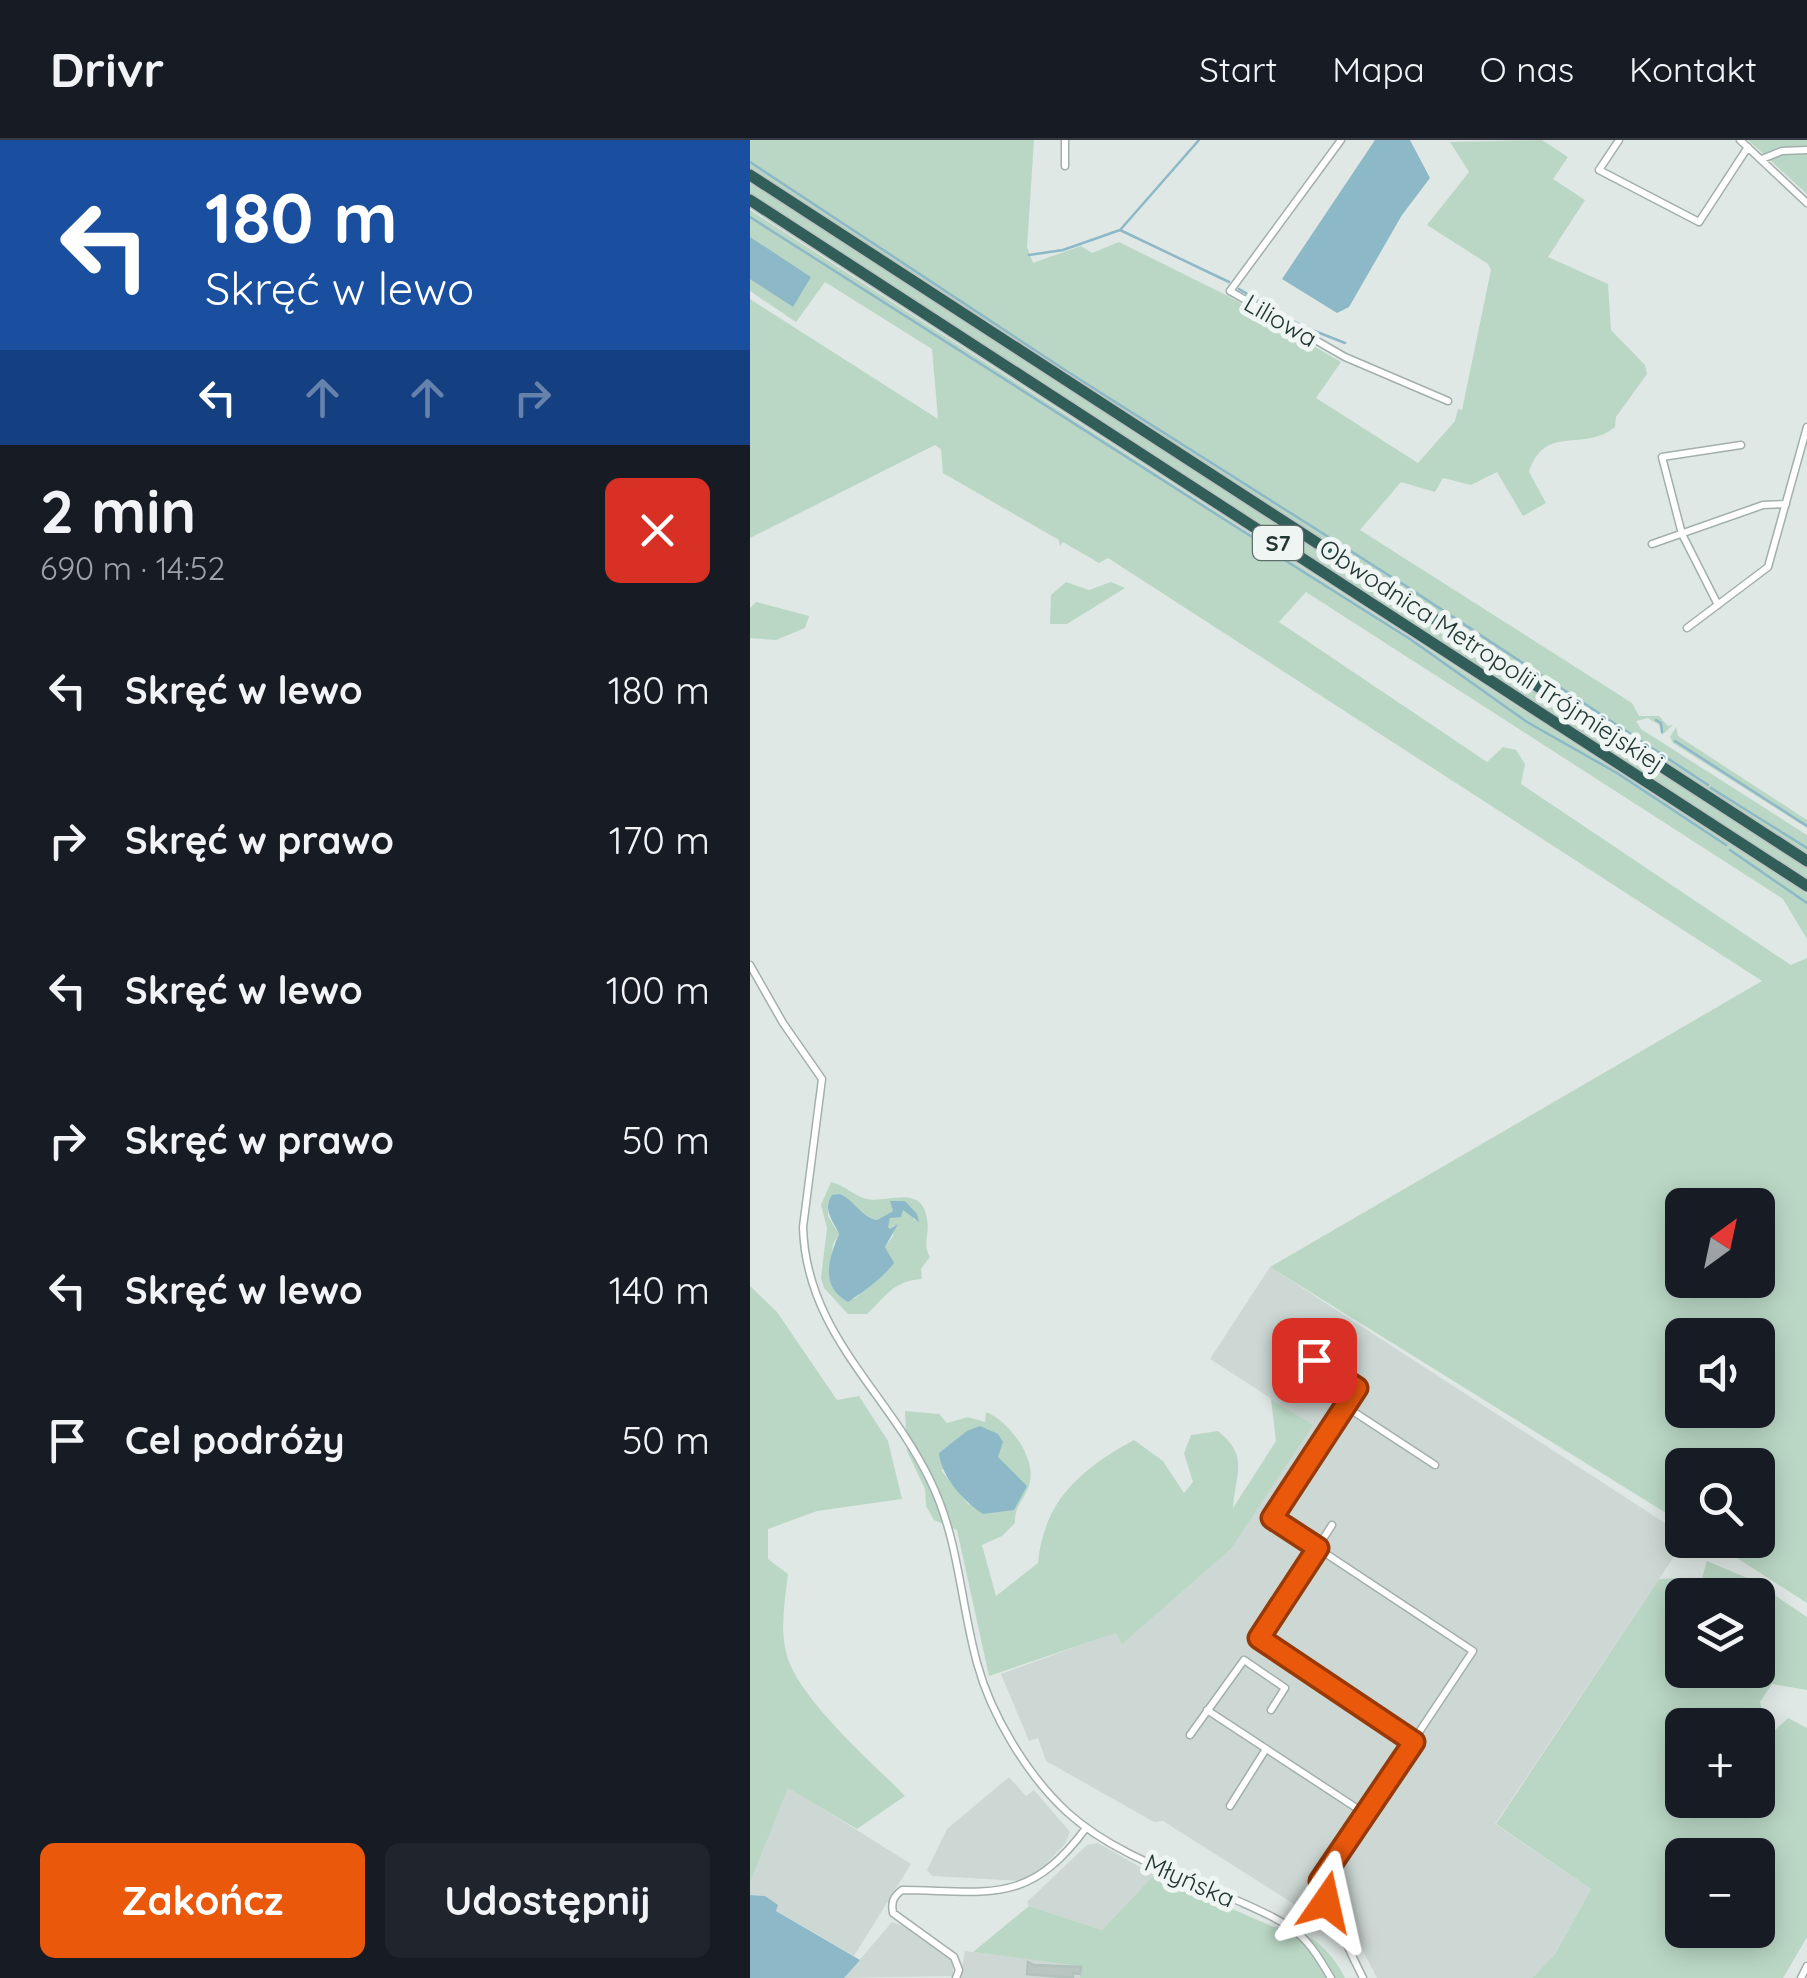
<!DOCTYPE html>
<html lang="pl">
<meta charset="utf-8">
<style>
body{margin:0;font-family:Quicksand,sans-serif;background:#20242c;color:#f1f3f6;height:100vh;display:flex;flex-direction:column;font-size:38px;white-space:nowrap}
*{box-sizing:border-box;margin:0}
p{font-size:32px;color:#9ea1a6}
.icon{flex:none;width:55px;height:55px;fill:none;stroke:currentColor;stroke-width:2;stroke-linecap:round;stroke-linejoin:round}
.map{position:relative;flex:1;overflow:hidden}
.panel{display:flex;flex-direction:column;background:#171b24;width:750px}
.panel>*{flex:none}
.banner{background:#1a4fa0;color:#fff;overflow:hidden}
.needle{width:65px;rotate:33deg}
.controls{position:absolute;left:915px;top:1048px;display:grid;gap:20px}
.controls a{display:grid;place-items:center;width:110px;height:110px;border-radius:15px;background:#171b24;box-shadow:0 5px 25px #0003;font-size:50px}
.pin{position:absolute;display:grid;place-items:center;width:85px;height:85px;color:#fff;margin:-42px;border-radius:20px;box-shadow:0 5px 15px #0006}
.me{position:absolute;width:110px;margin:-55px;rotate:11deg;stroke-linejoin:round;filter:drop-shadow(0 0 8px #0008)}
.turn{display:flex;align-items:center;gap:35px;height:210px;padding:0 40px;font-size:45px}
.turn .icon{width:130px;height:130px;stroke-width:2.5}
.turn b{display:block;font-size:70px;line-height:85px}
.lanes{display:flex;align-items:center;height:95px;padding:0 40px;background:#0003;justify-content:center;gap:50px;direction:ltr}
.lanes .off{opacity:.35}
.round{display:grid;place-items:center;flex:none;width:105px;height:105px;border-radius:15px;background:#20242c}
.summary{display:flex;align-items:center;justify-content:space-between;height:170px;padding:0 40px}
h1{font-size:60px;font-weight:700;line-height:75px}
.action{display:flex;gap:20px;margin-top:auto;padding:20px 40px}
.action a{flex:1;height:115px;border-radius:15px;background:#ea580c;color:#fff;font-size:40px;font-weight:700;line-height:115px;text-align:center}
.action a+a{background:#20242c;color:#f1f3f6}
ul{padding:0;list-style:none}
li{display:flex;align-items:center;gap:30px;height:150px;padding:0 40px}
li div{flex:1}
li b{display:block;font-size:38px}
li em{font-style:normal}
header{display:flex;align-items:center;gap:60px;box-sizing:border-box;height:140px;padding:0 50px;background:#171b24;border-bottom:2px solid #363941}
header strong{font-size:48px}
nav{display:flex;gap:55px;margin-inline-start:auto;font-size:35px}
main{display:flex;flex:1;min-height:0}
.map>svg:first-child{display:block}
.built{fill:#cdd8d4}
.green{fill:#bad7c5;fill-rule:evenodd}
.water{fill:#8db8c7}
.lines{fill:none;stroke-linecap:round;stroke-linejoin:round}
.stream{stroke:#8db8c7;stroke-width:2.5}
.building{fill:#b8c5c1;stroke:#b2c1bc;stroke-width:2.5}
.minor-casing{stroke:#a3afac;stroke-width:9}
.motorway-casing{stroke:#bdc3c2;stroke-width:14}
.minor{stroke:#fff;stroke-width:6}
.motorway{stroke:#325e59;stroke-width:11}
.route-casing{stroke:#983908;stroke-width:25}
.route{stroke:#ea580c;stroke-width:18}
.labels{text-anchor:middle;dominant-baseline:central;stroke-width:10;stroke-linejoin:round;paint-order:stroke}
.shield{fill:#eff5f3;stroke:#606f6c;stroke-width:2.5}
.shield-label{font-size:22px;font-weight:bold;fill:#223632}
.street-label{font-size:25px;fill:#223632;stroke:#eff5f3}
</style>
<header>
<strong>Drivr</strong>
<nav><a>Start</a><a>Mapa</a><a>O nas</a><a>Kontakt</a></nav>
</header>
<main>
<section class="panel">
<div class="banner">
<div class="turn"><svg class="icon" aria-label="left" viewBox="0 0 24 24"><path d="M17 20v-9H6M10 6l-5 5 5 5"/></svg><div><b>180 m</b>Skręć w lewo</div></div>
<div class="lanes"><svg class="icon" aria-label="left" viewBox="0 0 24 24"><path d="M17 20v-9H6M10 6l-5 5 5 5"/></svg><svg class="icon off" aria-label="ahead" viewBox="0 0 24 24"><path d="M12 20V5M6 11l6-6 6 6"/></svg><svg class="icon off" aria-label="ahead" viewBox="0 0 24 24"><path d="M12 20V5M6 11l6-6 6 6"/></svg><svg class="icon off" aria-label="right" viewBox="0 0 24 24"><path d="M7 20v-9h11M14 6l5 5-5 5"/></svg></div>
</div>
<div class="summary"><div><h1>2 min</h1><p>690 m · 14:52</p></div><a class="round" style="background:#d93025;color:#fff"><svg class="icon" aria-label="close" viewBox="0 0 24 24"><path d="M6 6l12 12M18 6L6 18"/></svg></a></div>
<ul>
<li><svg class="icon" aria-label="left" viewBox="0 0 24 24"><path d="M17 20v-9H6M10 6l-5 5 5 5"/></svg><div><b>Skręć w lewo</b></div><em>180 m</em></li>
<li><svg class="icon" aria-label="right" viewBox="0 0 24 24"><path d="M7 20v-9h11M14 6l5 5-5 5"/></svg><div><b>Skręć w prawo</b></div><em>170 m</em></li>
<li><svg class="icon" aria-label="left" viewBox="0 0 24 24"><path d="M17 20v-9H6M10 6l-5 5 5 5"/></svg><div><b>Skręć w lewo</b></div><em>100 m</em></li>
<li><svg class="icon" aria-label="right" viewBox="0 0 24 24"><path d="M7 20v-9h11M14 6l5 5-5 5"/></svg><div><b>Skręć w prawo</b></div><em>50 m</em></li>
<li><svg class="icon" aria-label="left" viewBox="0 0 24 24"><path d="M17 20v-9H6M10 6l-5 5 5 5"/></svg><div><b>Skręć w lewo</b></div><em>140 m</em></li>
<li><svg class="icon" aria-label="arrive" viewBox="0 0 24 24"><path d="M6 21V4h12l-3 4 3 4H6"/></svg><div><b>Cel podróży</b></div><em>50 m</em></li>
</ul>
<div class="action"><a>Zakończ</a><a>Udostępnij</a></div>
</section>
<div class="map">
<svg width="1057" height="1838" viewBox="0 0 1057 1838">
<rect width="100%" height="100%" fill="#dfe8e5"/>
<!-- built -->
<path class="built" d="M520 1127 932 1394 935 1400 745 1684 841 1749 805 1814 782 1838H627L590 1767 568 1756 552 1769 413 1681 404 1682 296 1621 288 1598 279 1601 251 1534 367 1492 372 1503 481 1409 562 1285 460 1219Z
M259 1637 276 1656 284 1650 320 1692 315 1704 294 1726 271 1741 182 1736 177 1730 197 1689Z
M38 1647 161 1724 104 1816 25 1770 16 1756 0 1755V1743Z
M348 1703 404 1735 352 1790 279 1766 277 1762 337 1705Z
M142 1782 156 1787 203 1821V1836L94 1838Z
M215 1811 323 1824 352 1831 349 1838H210Z"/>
<!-- green -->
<path class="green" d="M0 0H284L277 107 283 123 331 106 342 113 369 102 480 157 591 222 566 258 668 323 705 281 708 269 712 270 741 130 738 124 677 85 719 32 700 2 792 0 818 17 803 39 835 60 798 117 858 144 861 190 895 225 897 234 866 277 865 287C833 313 795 283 779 332L796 363 773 376 747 332 721 345 693 338 685 352 651 342 610 390 882 563 889 576H909L918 586 923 585 912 595 909 585 898 578 886 581 891 589 1057 695V714L0 29Z
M998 0H1057V54Z
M0 43 1057 727V741L0 57Z
M0 70 1057 754V799L1033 759 556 452 529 482 737 622 753 607 766 610 775 624 771 644 1041 825 1057 818V1463L959 1400H1008V1325H932V1383L520 1127 1012 841 358 418 349 423 313 402 310 406 309 400 193 333 191 309 185 305 0 398V159L188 279 182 209 75 142 46 182 0 151ZM932 1065H1008V1140H932ZM932 1195H1008V1270H932Z
M316 442 339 450 361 442 375 448 317 484H300L301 455Z
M6 462 59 476 55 488 26 500 0 498V468Z
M926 587 928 596 1057 680V688L923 603 920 597Z
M81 1042C95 1045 103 1056 117 1059 136 1064 172 1043 177 1079 180 1094 172 1104 180 1117L171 1129 172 1139C143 1141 136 1156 117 1174H98L74 1148 71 1138 77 1088 71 1065ZM78 1062 127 1080 143 1071 144 1066 167 1074 165 1081 159 1071 152 1070 140 1078 137 1087 140 1090 144 1085 143 1096 135 1107 143 1124 104 1159 79 1136 83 1104 89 1094 78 1076Z
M0 1146 27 1172 87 1260 109 1256 138 1301 152 1359 67 1371 18 1389V1419L38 1434C35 1460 30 1487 36 1512 46 1557 122 1622 155 1656L107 1689 38 1648 0 1743Z
M521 1259 563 1285 481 1409 372 1504 366 1493 239 1536 207 1390 184 1380 176 1366 175 1349 157 1311 155 1271 189 1274 197 1283 218 1277 235 1282 236 1272C259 1281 288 1319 279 1345 274 1361 264 1366 265 1383L252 1396 232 1405 246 1456 288 1423C294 1360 331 1329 384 1300L413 1321 434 1353 443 1342 434 1313 441 1295 468 1291C500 1317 485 1333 483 1368L526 1301ZM253 1302 248 1317 254 1327 219 1365 191 1330Z
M957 1421 1002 1440 1057 1477V1550L1022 1544 1010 1562 1020 1595 1038 1578 1057 1588V1797L1033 1838H782L805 1814 841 1749 746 1684 909 1439 929 1438 949 1448ZM932 1455H1008V1530H932ZM932 1585H1008V1660H932ZM932 1715H1008V1790H932Z
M404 1735 524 1787C557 1787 581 1810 595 1838H330L331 1826 223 1812 279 1766 352 1790Z"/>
<!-- water -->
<path class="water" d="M625 0H660L680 38 652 75 599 167 587 173 532 139Z
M0 97 61 137 43 167 0 139Z
M90 1054C105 1061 111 1077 127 1080L143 1071 140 1061H155L167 1074 169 1082 153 1070 151 1077 140 1078 138 1087 140 1089 148 1084 135 1107 144 1123C130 1141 115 1150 98 1162 69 1146 79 1118 89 1094 83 1080 72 1070 82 1055Z
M230 1286 248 1294 253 1302 248 1317 277 1346 264 1370 233 1374C213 1361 191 1336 189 1313L217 1291Z
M0 1755 15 1756 28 1765 26 1771 110 1820 94 1838H0Z"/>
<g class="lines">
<!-- stream -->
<path class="stream" d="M0 22 318 232 659 448
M0 77 513 404
M371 89 449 0
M279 115 313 110 370 90 479 142
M489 149 552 186 595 203
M517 409 660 499 777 582 867 633 976 705
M662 450 958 645
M906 580 911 583 912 592
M925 601 1057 686
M961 648 1057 708
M980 710 1057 763"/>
</g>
<!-- building -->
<path class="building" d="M278 1822 284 1825 331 1827 330 1834 323 1833V1838L277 1834Z"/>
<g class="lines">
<!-- minor casing -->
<g class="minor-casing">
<path id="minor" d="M591 0 480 151 595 217 698 261
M869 0 849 30 949 82 998 7
M990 0 1057 63
M1012 19 1032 11 1057 10
M315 26V0
M902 404 1013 365 1036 364
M968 465 932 394 912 317 991 305
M937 488 1018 427 1057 287
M0 825 33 883 72 939 53 1087C56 1193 137 1251 180 1340 209 1399 210 1461 227 1523 241 1575 277 1635 317 1672 363 1714 427 1734 484 1759 506 1769 531 1779 550 1795 563 1807 572 1823 581 1838
M564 1220 607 1248 522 1378 723 1511 570 1741 576 1762 613 1838
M595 1266 685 1325
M582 1385 509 1497 664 1602
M457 1570 614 1673
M440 1595 494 1520 535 1548 521 1570
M480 1666 516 1609
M206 1838 209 1830 204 1817 143 1773C141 1762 143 1757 152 1750 240 1751 278 1766 336 1688
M1051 1838 1057 1826"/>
</g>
<!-- motorway casing -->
<g class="motorway-casing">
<path id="motorway" d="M0 35 1057 721
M0 60 1057 746"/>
</g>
<!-- minor -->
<use href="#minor" class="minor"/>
<!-- motorway -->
<use href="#motorway" class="motorway"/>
</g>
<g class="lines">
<!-- route casing -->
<g class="route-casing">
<path id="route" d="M564 1220 607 1248 522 1378 568 1408 509 1498 664 1602 570 1741 576 1762"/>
</g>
<!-- route -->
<use href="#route" class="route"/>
</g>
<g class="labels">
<!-- shield labels -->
<rect class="shield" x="503" y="386" width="50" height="34" rx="8"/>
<g class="shield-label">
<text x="528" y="403">S7</text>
</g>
<!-- street labels -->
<g class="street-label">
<text transform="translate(531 180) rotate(30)">Liliowa</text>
<text transform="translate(742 515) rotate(33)">Obwodnica Metropolii Trójmiejskiej</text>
<text transform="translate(440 1740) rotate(24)">Młyńska</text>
</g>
</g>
</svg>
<div class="controls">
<a><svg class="needle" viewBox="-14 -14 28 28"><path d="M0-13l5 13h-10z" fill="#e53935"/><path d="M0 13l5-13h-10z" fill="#9ea1a6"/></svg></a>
<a><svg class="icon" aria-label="sound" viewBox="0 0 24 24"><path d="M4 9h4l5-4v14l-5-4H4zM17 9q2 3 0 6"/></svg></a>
<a><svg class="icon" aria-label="search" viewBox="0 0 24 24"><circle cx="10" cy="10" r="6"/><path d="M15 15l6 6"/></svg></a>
<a><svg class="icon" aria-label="layers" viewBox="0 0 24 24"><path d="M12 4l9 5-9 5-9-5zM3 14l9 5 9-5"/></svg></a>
<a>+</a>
<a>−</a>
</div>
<div class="pin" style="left:564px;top:1220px;background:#d93025"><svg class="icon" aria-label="arrive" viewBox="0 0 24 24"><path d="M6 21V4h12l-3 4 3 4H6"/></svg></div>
<svg class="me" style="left:576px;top:1762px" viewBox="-20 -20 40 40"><path d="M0-17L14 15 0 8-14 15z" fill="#ea580c" stroke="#fff" stroke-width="4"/></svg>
</div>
</main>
